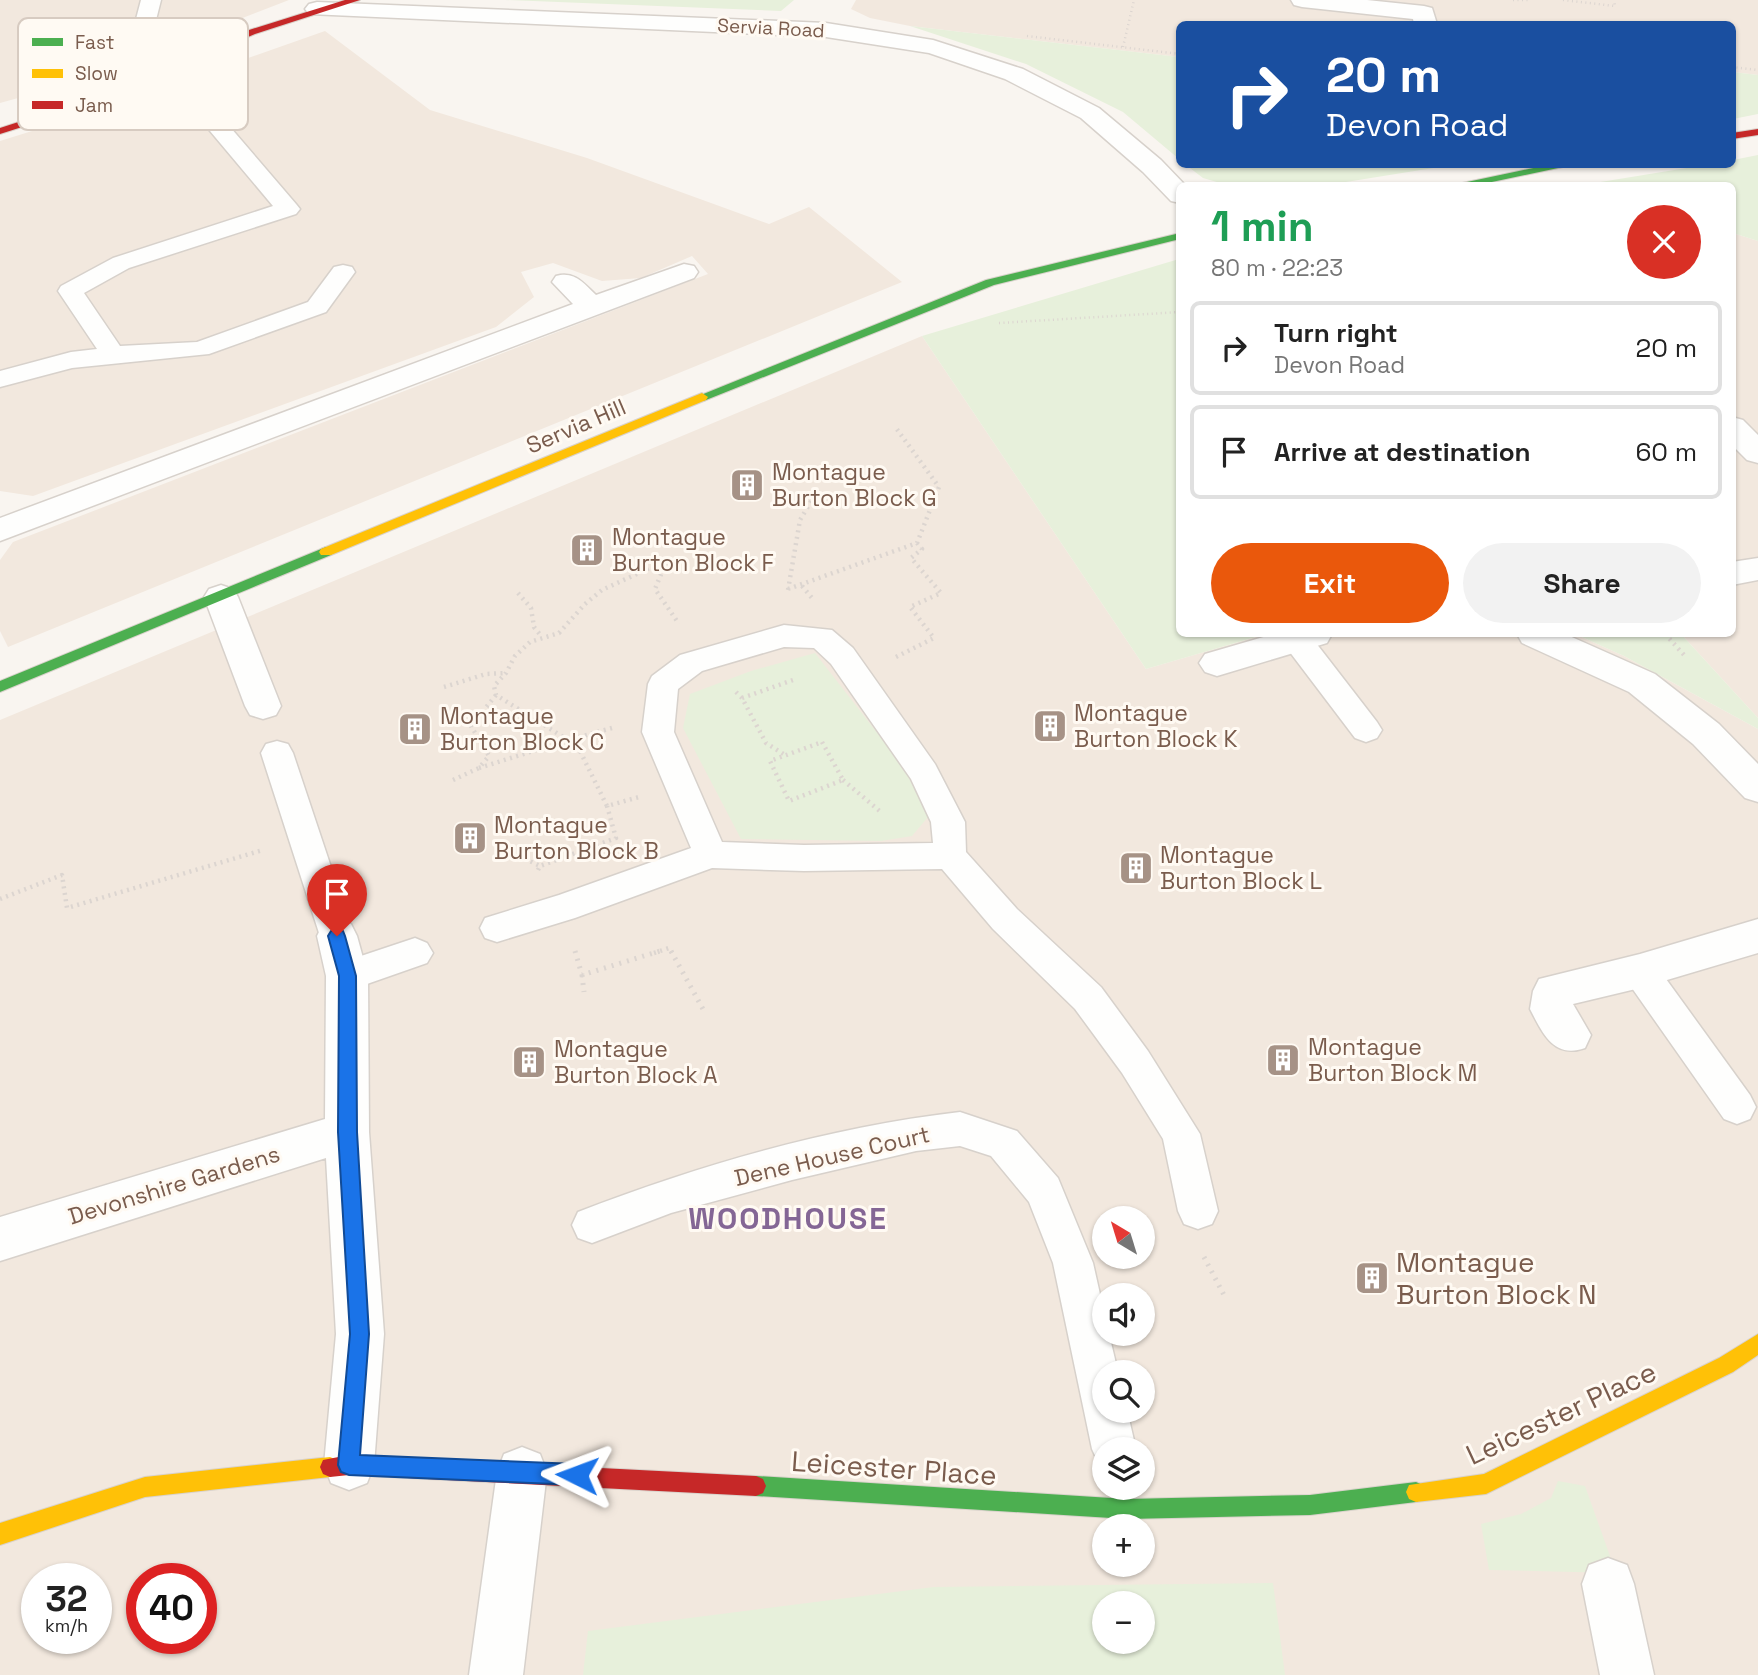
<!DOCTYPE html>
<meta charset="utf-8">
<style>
body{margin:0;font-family:"Space Grotesk",sans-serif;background:#f2f2f2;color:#222;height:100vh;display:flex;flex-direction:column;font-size:26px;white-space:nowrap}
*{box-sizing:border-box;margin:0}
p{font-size:23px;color:#767676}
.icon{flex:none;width:38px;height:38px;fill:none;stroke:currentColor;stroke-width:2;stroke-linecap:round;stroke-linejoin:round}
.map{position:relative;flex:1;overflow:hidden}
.details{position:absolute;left:1176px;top:182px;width:560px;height:455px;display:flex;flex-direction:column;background:#fff;border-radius:10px;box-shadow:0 2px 5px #0004}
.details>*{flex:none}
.hud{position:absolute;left:1176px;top:21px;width:560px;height:147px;border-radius:10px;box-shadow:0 2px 5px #0004;background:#1a4fa0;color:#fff;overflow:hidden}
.needle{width:46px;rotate:322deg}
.controls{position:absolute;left:1092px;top:1206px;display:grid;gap:14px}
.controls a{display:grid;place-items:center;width:63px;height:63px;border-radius:50%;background:#fff;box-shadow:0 2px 5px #0004;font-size:35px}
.speed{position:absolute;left:21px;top:1563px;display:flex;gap:14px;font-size:35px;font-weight:700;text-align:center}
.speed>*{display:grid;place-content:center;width:91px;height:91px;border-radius:50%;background:#fff;box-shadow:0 2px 5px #0004;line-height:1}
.speed small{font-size:18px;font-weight:400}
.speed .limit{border:10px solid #d22;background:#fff;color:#111}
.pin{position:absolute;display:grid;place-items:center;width:60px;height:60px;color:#fff;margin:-72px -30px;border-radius:50% 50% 50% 0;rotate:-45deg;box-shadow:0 0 7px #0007}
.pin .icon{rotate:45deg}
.me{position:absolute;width:77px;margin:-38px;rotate:273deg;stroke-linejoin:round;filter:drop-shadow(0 0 5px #0008)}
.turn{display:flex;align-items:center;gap:24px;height:147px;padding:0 35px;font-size:32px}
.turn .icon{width:91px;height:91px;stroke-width:2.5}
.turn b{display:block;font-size:49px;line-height:60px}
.round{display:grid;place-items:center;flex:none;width:74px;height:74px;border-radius:37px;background:#f2f2f2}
.overview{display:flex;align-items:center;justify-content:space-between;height:119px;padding:0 35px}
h1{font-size:42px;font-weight:600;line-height:52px;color:#1e9e55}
.button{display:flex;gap:14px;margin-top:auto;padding:14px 35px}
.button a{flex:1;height:80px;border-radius:42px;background:#ea580c;color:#fff;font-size:28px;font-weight:600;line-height:80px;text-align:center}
.button a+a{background:#f2f2f2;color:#222}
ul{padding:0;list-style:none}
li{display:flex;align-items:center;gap:21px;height:94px;margin:0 14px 10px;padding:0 21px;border:4px solid #e0e0e0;border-radius:10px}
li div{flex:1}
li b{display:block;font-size:26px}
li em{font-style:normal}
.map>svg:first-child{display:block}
.residential{fill:#f2e8de;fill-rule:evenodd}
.green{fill:#e7f0db;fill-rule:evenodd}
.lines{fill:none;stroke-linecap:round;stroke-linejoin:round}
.lane-casing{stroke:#d7d1cb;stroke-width:3}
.street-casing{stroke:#d7d1cb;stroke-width:3}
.fast-casing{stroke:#d9d2cb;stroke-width:2}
.slow-casing{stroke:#d9d2cb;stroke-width:2}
.jam-casing{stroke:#d9d2cb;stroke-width:2}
.path-far2{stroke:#dcd5d0;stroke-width:2.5;stroke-dasharray:1 3.5;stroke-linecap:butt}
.path-far1{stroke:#dcd5d0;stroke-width:4.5;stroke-dasharray:2 4.5;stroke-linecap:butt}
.path{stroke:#dcd5d0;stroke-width:5;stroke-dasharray:2 6;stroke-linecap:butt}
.lane{fill:#fefefd;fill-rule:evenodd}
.street{fill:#fefefd;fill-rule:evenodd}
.fast{fill:#4caf50;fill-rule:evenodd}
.slow{fill:#ffc107;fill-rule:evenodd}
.jam{fill:#c62828;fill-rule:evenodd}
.route{fill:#1a73e8;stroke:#114b97;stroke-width:2}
.labels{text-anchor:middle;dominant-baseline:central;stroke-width:6;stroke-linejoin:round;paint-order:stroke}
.far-street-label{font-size:19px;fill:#7a5c4d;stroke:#fffaf3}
.street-label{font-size:23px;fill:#7a5c4d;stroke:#fffaf3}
.poi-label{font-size:23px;fill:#7a5c4d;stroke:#fffaf3;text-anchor:start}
.near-poi-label{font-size:28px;fill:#7a5c4d;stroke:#fffaf3;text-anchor:start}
.near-street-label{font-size:28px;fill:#7a5c4d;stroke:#fffaf3}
.district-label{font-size:30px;font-weight:bold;letter-spacing:2px;fill:#846695;stroke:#fffaf3}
.key{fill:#fffaf3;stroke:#d7cbc1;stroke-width:2}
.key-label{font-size:19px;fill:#7a5c4d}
</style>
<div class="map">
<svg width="1758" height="1675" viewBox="0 0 1758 1675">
<rect width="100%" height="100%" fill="#f9f5f0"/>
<!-- residential -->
<path class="residential" d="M0 0H289L80 81 0 103Z
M856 0H1758V75L1733 72 1732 24H1180L1179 57 910 26 870 18 851 9Z
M325 31 430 110 587 158 769 224 809 207 902 282 8 647 0 631V560L13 542 708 274 692 256 641 278 602 281 553 263 521 272 534 297 496 327 33 496 0 491V141L109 107Z
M1733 233 1758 241V718L1681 634H1732Z
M922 336 1146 669 1266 634H1575L1624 656 1758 729V1675H0V720ZM1104 1218H1143V1256H1104ZM1104 1295H1143V1334H1104ZM1104 1372H1143V1410H1104ZM1104 1449H1143V1488H1104ZM1104 1526H1143V1564H1104ZM37 1578H96V1638H37ZM142 1578H201V1638H142ZM1104 1603H1143V1642H1104Z"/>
<!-- green -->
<path class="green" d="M505 0H794L781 11Z
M910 26 1179 57V159L1123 112 1026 64Z
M1733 72 1758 75V114L1733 119Z
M1758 155V241L1733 233 1732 186 1582 185 1705 165 1732 164 1733 160Z
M1186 165H1452L1321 186 1227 185 1203 178Z
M1179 259 1180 634H1266L1146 669 922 336Z
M1575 634H1681L1758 718V729L1624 656Z
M815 653 903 766 928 817 912 836 881 841 741 839 683 728 690 694 751 671Z
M1558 1481 1585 1486 1616 1573 1489 1570 1481 1524 1521 1514 1551 1498Z
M1273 1583 1285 1675H583L588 1631 934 1587ZM1104 1603H1143V1642H1104Z"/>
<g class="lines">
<!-- lane casing -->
<g class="lane-casing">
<path id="lane" d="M141 0H161L151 40 183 60 186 64 183 68H169L130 42Z
M216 118 224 120 296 204 300 209 296 214 129 268 84 293 120 346 197 342 308 302 334 267 343 265 352 267 355 272 326 312 209 354 72 368 0 387V371L71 352 97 349 58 291 61 286 113 258 273 206 205 125 208 120Z
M784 625 832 630 853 648 935 764 965 822 966 852 1017 909 1101 987 1148 1051 1200 1134 1218 1211 1212 1224 1198 1229 1184 1224 1178 1211 1163 1139 1122 1073 1075 1009 993 929 942 869 804 871 712 868 575 918 497 942 485 938 480 928 485 918 559 895 691 848 642 732 648 684 652 676 680 655ZM784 647 814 648 831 664 911 779 931 822 933 843 804 845 722 842 674 732 678 689 702 671Z
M1285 634H1309L1377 722 1382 730 1377 738 1366 742 1355 738 1286 647 1282 639Z
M277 741 288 744 293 753 354 936 349 946 337 950 325 946 320 936 261 753 266 744Z
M415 938 427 943 433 953 427 963 347 991 334 987 329 976 334 965Z
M1640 956 1653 961 1750 1095 1756 1107 1750 1119 1737 1124 1724 1119 1627 981 1622 971 1627 961Z
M960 1112 1017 1131 1058 1178 1093 1263 1104 1312V1334H1109L1118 1372H1104V1410H1127L1136 1449H1104V1466L1099 1464 1092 1449 1053 1263 1029 1202 991 1156 960 1146 916 1151 792 1180 671 1213 592 1243 578 1238 572 1225 578 1212C700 1165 830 1127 960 1112Z"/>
</g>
<!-- street casing -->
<g class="street-casing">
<path id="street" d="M1291 0H1367L1424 6 1432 8 1437 24H1414L1413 19 1302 7 1294 5Z
M317 2 826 23 933 40 1023 69 1099 108 1161 160 1186 186H1180V203L1171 201 1143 172 1081 118 1005 79 929 53 826 37 309 14 305 9 309 4Z
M684 264 694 266 698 272 694 278 0 541V518L573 304 552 282 556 276C575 271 583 283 596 295Z
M1732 417 1743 420 1758 435V463L1747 460 1732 445Z
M1758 558V580L1732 585V562Z
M221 585 233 589 238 597 281 706 276 715 263 719 250 715 245 706 204 597 209 589Z
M1274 634H1332L1327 643 1217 676 1205 672 1199 663 1205 654Z
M1517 634H1565L1655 674 1719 724 1758 764V802L1745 798 1693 744 1629 692 1522 643Z
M337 919 351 924 357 936 368 976 369 1132 384 1334 374 1465 367 1483 349 1490 331 1483 324 1465 336 1334 326 1158 0 1261V1217L325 1119 326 976 317 936 323 924Z
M1758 919V953L1640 988 1573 1004 1591 1035 1585 1048C1554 1059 1543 1034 1530 1009L1533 991 1539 979 1640 954Z
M522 1447 540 1454 547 1472 523 1675H469L497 1472 504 1454Z
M1608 1558 1627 1565 1634 1584 1654 1675H1600L1582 1584 1589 1565Z"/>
</g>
<!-- fast casing -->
<g class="fast-casing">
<path id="fast" d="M1552 164H1577L1473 186H1448Z
M1180 233V239L994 285 706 400 702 401 696 397 986 280Z
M326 547 333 552 331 555 0 692V681Z
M756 1476 1127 1499 1310 1495 1416 1482 1423 1485 1426 1492 1423 1499 1416 1502 1310 1515 1127 1519 756 1496 749 1493 746 1486 749 1479Z"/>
</g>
<!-- slow casing -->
<g class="slow-casing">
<path id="slow" d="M702 393 708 397 706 400 331 555H321L319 552 321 549Z
M1758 1334V1355L1733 1372 1486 1494 1416 1502 1409 1499 1406 1492 1409 1485 1484 1474 1719 1358Z
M330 1457 337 1460 340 1467 337 1474 330 1477 145 1497 0 1545V1523L145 1477Z"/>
</g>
<!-- jam casing -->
<g class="jam-casing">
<path id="jam" d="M345 0H360L255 34 88 106 0 134V128L80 102 249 30Z
M1758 129V135L1732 139V133Z
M349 1455 756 1476 763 1479 766 1486 763 1493 756 1496 349 1475 330 1477 323 1474 320 1467 323 1460Z"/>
</g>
<!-- path-far2 -->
<path class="path-far2" d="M1513 0H1531
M1563 0 1615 6 1614 0
M1027 36 1180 54
M1123 47 1134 0
M1732 67 1758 70
M999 323 1180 312"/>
<!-- path-far1 -->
<path class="path-far1" d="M666 562 655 589 679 624
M802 586 812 598
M788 589 917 543 939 487 896 428
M788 590 800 520 813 498
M518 593 531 608 534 627 542 637
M1665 634 1685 656
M896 657 934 638 910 607 941 593 911 558 922 549 917 543
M444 687 486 674 506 673
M736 692 742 698 766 743 785 755
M742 698 793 680
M612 728 568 740 496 695 494 686 506 673 515 656 530 642 559 633 585 604 602 590 667 560
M822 742 843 780 789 801 770 761Z
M479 768 568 740 578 747 607 806 639 797
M453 780 479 768 489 756 471 726 496 695
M843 780 882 813
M513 853 540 866
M538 870 540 866 616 838 607 806
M0 899 62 875 67 908 263 850
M654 953 669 948 672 953"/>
<!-- path -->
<path class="path" d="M575 951 582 975 660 951
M671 951 704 1011
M582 975 584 992
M1204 1257 1225 1297"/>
<!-- lane -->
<use href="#lane" class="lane"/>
<!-- street -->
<use href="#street" class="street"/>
<!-- fast -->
<use href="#fast" class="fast"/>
<!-- slow -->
<use href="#slow" class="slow"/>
<!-- jam -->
<use href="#jam" class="jam"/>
</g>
<!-- route -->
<path class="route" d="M337 929 343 931 345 936 356 976 357 1132 369 1334 360 1455 577 1464 585 1468 588 1475 585 1482 577 1485 349 1475 341 1472 338 1465 350 1334 338 1132 339 976 328 936 331 931Z"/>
<!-- icons -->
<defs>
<g id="building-square" transform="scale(1.75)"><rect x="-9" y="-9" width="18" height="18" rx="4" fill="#a69286" stroke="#fffaf3"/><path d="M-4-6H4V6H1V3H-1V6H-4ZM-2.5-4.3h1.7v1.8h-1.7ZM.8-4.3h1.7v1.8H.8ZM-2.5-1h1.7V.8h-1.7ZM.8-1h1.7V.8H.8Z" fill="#fff"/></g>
</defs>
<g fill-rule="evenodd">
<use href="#building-square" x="747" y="485"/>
<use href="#building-square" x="587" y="550"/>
<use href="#building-square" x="1050" y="726"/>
<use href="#building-square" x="415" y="729"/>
<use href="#building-square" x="470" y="838"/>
<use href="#building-square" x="1136" y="868"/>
<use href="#building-square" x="1283" y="1060"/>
<use href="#building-square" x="529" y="1062"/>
<use href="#building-square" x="1372" y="1278"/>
</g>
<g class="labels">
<!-- far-street labels -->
<g class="far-street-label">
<text transform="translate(771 28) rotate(3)">Servia Road</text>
</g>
<!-- street labels -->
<g class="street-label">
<text transform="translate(576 426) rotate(-23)">Servia Hill</text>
<text transform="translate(832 1156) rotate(-13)">Dene House Court</text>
<text transform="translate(174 1185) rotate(-17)">Devonshire Gardens</text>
</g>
<!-- poi labels -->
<g class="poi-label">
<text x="772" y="472">Montague<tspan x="772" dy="26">Burton Block G</tspan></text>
<text x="612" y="537">Montague<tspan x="612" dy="26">Burton Block F</tspan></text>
<text x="1074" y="713">Montague<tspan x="1074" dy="26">Burton Block K</tspan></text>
<text x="440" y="716">Montague<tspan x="440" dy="26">Burton Block C</tspan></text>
<text x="494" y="825">Montague<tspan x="494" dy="26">Burton Block B</tspan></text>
<text x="1160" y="855">Montague<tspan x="1160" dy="26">Burton Block L</tspan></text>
<text x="1308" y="1047">Montague<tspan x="1308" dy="26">Burton Block M</tspan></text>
<text x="554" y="1049">Montague<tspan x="554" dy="26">Burton Block A</tspan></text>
</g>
<!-- near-poi labels -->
<g class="near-poi-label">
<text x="1396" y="1262">Montague<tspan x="1396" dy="32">Burton Block N</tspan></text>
</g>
<!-- near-street labels -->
<g class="near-street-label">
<text transform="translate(1561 1413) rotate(-25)">Leicester Place</text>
<text transform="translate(894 1468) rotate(4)">Leicester Place</text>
</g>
<!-- district labels -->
<g class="district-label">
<text x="788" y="1218">WOODHOUSE</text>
</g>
</g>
<!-- legend -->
<rect x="18" y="18" width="230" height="112" rx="10" class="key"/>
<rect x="32" y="38" width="31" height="8" fill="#4caf50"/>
<rect x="32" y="69" width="31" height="9" fill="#ffc107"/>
<rect x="32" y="101" width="31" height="8" fill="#c62828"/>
<g class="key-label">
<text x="75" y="49">Fast</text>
<text x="75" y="80">Slow</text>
<text x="75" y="112">Jam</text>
</g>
</svg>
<div class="controls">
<a><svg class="needle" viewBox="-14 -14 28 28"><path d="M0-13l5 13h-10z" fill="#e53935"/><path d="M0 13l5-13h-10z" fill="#767676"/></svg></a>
<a><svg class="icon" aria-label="sound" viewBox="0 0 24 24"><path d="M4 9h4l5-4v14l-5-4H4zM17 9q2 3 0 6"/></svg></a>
<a><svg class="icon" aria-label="search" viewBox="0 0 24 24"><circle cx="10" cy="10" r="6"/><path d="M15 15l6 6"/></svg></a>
<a><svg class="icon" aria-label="layers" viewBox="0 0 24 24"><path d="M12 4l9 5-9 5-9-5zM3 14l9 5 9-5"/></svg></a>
<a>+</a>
<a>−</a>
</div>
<div class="speed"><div>32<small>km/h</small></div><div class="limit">40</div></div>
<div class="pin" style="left:337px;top:936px;background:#d93025"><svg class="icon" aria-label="arrive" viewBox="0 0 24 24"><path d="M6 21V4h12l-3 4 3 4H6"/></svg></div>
<svg class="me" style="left:577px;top:1475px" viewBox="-20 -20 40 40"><path d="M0-17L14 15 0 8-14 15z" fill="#1a73e8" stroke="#fff" stroke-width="4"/></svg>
<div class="hud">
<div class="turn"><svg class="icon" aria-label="right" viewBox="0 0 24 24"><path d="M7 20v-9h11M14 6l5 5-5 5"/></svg><div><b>20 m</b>Devon Road</div></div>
</div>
<section class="details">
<div class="overview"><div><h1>1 min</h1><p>80 m · 22:23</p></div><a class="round" style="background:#d93025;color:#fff"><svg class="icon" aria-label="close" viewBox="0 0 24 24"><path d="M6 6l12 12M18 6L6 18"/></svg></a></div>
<ul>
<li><svg class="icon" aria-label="right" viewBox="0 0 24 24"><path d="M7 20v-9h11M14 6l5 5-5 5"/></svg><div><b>Turn right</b><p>Devon Road</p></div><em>20 m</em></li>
<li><svg class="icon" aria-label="arrive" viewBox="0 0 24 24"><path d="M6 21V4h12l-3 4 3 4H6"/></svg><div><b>Arrive at destination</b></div><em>60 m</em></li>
</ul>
<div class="button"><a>Exit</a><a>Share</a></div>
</section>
</div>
